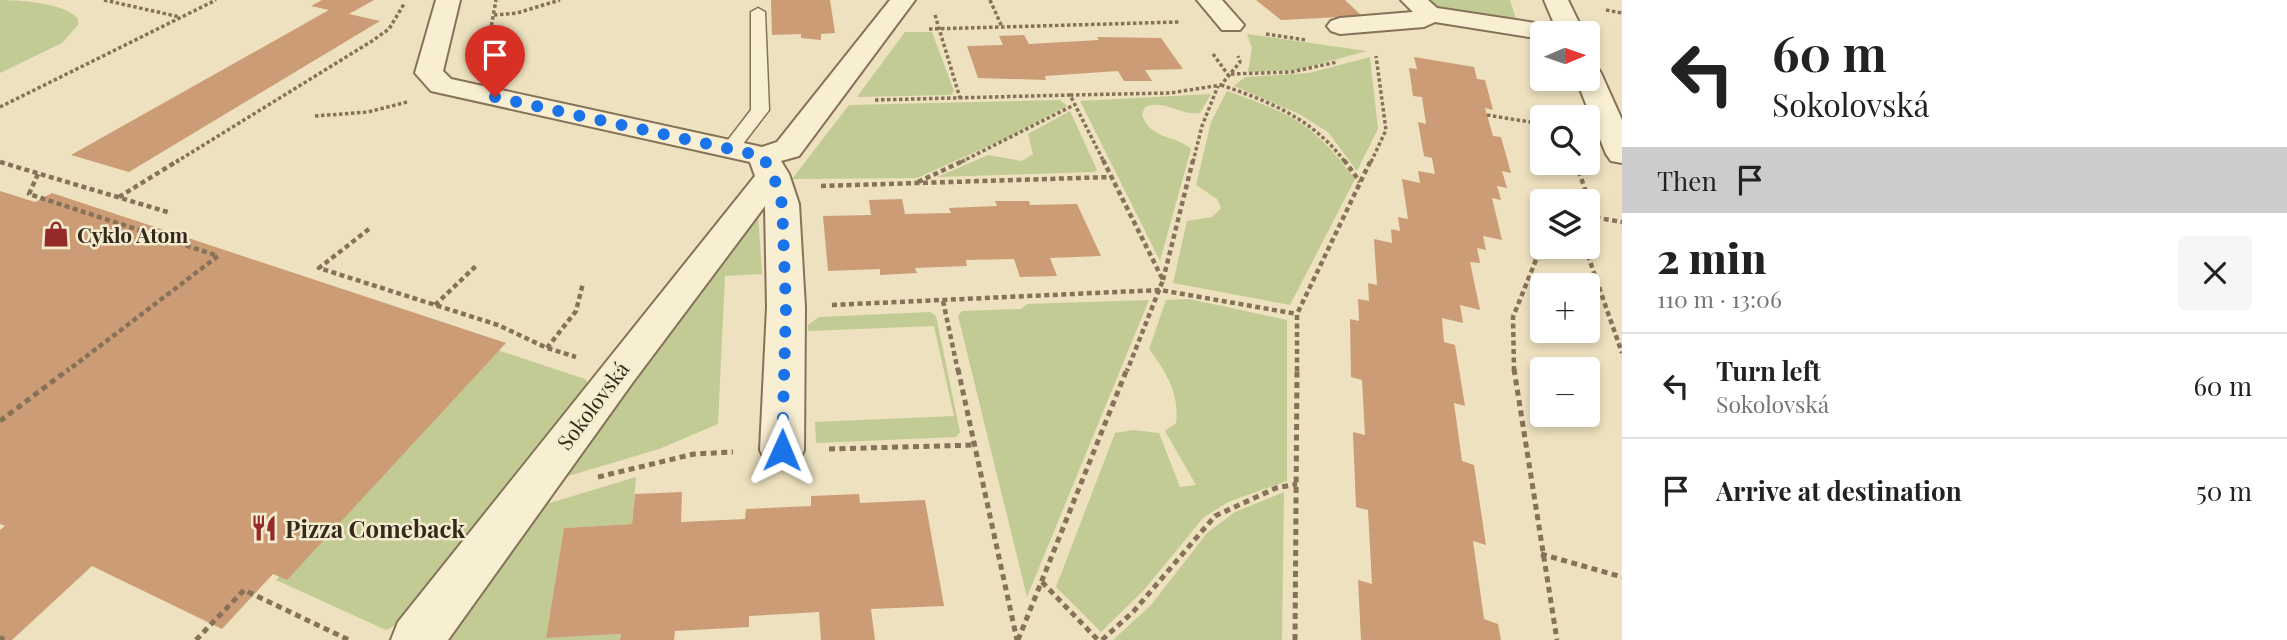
<!DOCTYPE html>
<meta charset="utf-8">
<style>
body{margin:0;font-family:"Playfair Display",serif;background:#f6f6f6;color:#222;height:100vh;display:flex;flex-direction:column;font-size:26px;white-space:nowrap}
*{box-sizing:border-box;margin:0}
p{font-size:23px;color:#767676}
.icon{flex:none;width:38px;height:38px;fill:none;stroke:currentColor;stroke-width:2;stroke-linecap:round;stroke-linejoin:round}
.map{position:relative;flex:1;overflow:hidden}
.drawer{display:flex;flex-direction:column;background:#fff;width:665px}
.drawer>*{flex:none}
.guide{background:#fff;color:#222;overflow:hidden}
.needle{width:46px;rotate:88deg}
.tools{position:absolute;left:1530px;top:21px;display:grid;gap:14px}
.tools a{display:grid;place-items:center;width:70px;height:70px;border-radius:7px;background:#fff;box-shadow:0 4px 10px #0003;font-size:35px}
.pin{position:absolute;display:grid;place-items:center;width:60px;height:60px;color:#fff;margin:-72px -30px;border-radius:50% 50% 50% 0;rotate:-45deg;box-shadow:0 0 7px #0007}
.pin .icon{rotate:45deg}
.me{position:absolute;width:77px;margin:-38px;rotate:1deg;stroke-linejoin:round;filter:drop-shadow(0 0 5px #0008)}
.turn{display:flex;align-items:center;gap:24px;height:147px;padding:0 35px;font-size:32px}
.turn .icon{width:91px;height:91px;stroke-width:2.5}
.turn b{display:block;font-size:49px;line-height:60px}
.then{display:flex;align-items:center;height:66px;padding:0 35px;background:#0003;gap:14px;font-size:26px}
.round{display:grid;place-items:center;flex:none;width:74px;height:74px;border-radius:7px;background:#f6f6f6}
.head{display:flex;align-items:center;justify-content:space-between;height:119px;padding:0 35px}
h1{font-size:42px;font-weight:800;line-height:52px}
ul{padding:0;list-style:none}
li{display:flex;align-items:center;gap:21px;height:105px;padding:0 35px;border-top:2px solid #e0e0e0}
li div{flex:1}
li b{display:block;font-size:26px}
li em{font-style:normal}
main{display:flex;flex:1;min-height:0}
.map>svg:first-child{display:block}
.green{fill:#c3cb94}
.building{fill:#cb9c75}
.lines{fill:none;stroke-linecap:round;stroke-linejoin:round}
.lane-casing{stroke:#867258;stroke-width:3}
.street-casing{stroke:#867258;stroke-width:4}
.path-far2{stroke:#867258;stroke-width:3.5;stroke-dasharray:3.5 2.5;stroke-linecap:butt}
.path-far1{stroke:#867258;stroke-width:4.5;stroke-dasharray:5 3.5;stroke-linecap:butt}
.path{stroke:#867258;stroke-width:5;stroke-dasharray:6 4.5;stroke-linecap:butt}
.lane{fill:#f8eed2;fill-rule:evenodd}
.street{fill:#f8eed2;fill-rule:evenodd}
.route{stroke:#1a73e8;stroke-width:12;stroke-dasharray:0 21.6}
.labels{text-anchor:middle;dominant-baseline:central;stroke-width:5;stroke-linejoin:round;paint-order:stroke}
.poi-label{font-size:21px;font-weight:bold;fill:#35291c;stroke:#f5ebcf;text-anchor:start}
.street-label{font-size:21px;fill:#35291c;stroke:#f5ebcf}
.near-poi-label{font-size:24px;font-weight:bold;fill:#35291c;stroke:#f5ebcf;text-anchor:start}
</style>
<main>
<div class="map">
<svg width="1622" height="640" viewBox="0 0 1622 640">
<rect width="100%" height="100%" fill="#ede1bf"/>
<!-- green -->
<path class="green" d="M0 0C20 0 66 3 78 19V25L62 43 0 73Z
M1421 0H1510L1517 22 1441 9Z
M905 32H932L954 91 951 95 857 97Z
M1247 34 1367 51 1297 70 1248 72 1252 48Z
M1370 57 1378 129 1357 171 1328 132 1299 114 1234 86 1245 77 1309 73Z
M1227 91C1292 114 1313 123 1355 179L1290 305 1173 283 1187 221 1212 217 1221 208 1217 199 1196 185 1211 122Z
M1211 94 1200 113C1180 116 1165 99 1145 107L1142 114C1149 140 1175 134 1191 149L1160 261 1080 101Z
M1060 100 1067 106 1009 137 917 178 792 179 849 105Z
M1070 111 1097 170 1094 172 937 177 988 155 1022 161 1033 154 1028 134Z
M758 213 762 274 725 276 718 424 659 449 565 477Z
M1189 299 1287 320V481L1228 502 1203 518 1144 590 1101 632 1056 587 1115 433 1133 430 1159 433 1180 487 1196 485 1165 431 1176 423C1180 394 1166 372 1149 349L1166 300Z
M1149 300 1027 597 958 316 962 311 1021 309 1027 304Z
M930 312 936 316 960 432 956 437 816 443 815 422 954 416 934 326 808 331V325L819 317Z
M491 348 585 379 589 385 407 620 386 630 276 580Z
M636 477 632 524 564 528 546 638 621 634 620 640H445L543 505Z
M1284 492 1282 640H1113L1151 605 1207 533 1235 512Z"/>
<!-- building -->
<path class="building" d="M322 0H374L349 14 380 21 129 172 71 155 329 10 311 6Z
M771 0H830L835 33 821 34V40L801 38V34L772 35Z
M1256 0H1345L1362 16 1281 20Z
M1024 35 1029 44 1099 40 1097 37 1161 38 1183 69 1145 70 1152 81H1124L1118 71 1045 76 1046 80 978 78 967 46 1003 45 999 36Z
M1414 57 1474 67 1477 79 1485 80 1493 110 1485 108 1493 136 1501 137 1511 173 1502 171 1507 188 1497 186 1501 200 1492 198 1502 240 1483 236 1486 250 1477 248 1480 263 1470 262 1480 310 1460 305 1463 323 1442 318 1444 342 1455 345 1465 406 1454 403 1462 461 1474 465 1486 545 1473 541 1484 619 1498 624 1501 640H1361L1358 580 1372 584 1368 510 1356 507 1353 432 1365 435 1362 380 1351 377 1350 319 1359 321 1358 299 1369 301 1368 283 1377 285 1374 239 1392 243 1391 229 1400 231 1398 217 1408 219 1402 179 1420 183 1418 171 1435 174 1432 158 1424 156 1418 122 1426 124 1422 97 1413 96 1409 68 1417 69Z
M0 191 35 202 52 193 506 343 287 580 273 574 222 629 92 566 12 640H0V530L5 526 0 524Z
M902 199 905 214 951 213 949 208 997 206 995 201H1029L1030 205 1077 204 1101 256 1050 258 1057 276 1020 277 1014 259 966 260 967 266 915 268 917 273 880 275V269L828 271 823 216 871 215 869 200Z
M682 492 681 522 745 519 746 509 811 506V496L859 494 860 503 925 500 944 606 871 609 875 640H821L819 612 749 616V627L675 631 674 640H620L621 634 546 638 564 528 632 524 635 494Z"/>
<g class="lines">
<!-- lane casing -->
<g class="lane-casing">
<path id="lane" d="M758 8 765 12 769 110 736 153 730 154 721 149 751 110V12Z"/>
</g>
<!-- street casing -->
<g class="street-casing">
<path id="street" d="M436 0H460L443 71 451 79 762 147 777 142 890 0H915L799 156 781 161 789 174 799 204 805 307 804 450 798 463 782 468 766 463 760 450 767 307 765 206 633 382 448 640H391L398 622 755 176 750 162 431 91 415 73Z
M1197 0H1222L1244 25 1240 30H1222Z
M1401 0H1428L1437 8 1555 26 1544 0H1568L1584 33H1542V39L1435 22 1424 27 1340 34 1331 31 1327 26 1331 21 1340 18 1413 12Z
M1587 65 1597 67 1601 73 1622 120V163L1611 161 1606 154 1576 79H1587Z"/>
</g>
<!-- path-far2 -->
<path class="path-far2" d="M104 0 180 17
M990 0 1002 27
M1606 10 1622 13
M494 15 517 13 560 0
M935 15 960 98
M929 29 1179 22
M1266 34 1306 40
M1213 54 1229 76
M485 61 496 0
M1231 74 1291 72 1337 62
M1221 85C1271 102 1313 119 1345 162
M1070 95 1170 93 1221 85 1240 62 1238 56
M875 100 1070 95 1104 162
M0 107 216 0
M1487 115 1542 124
M315 116 368 112 407 102
M176 162 372 41 389 29 404 4
M961 162 1074 105
M1193 162 1202 126 1218 86
M1371 162 1386 130 1376 56"/>
<!-- path-far1 -->
<path class="path-far1" d="M1103 160 1163 280 1127 371
M1344 160 1360 182
M0 162 171 213
M1576 163 1588 198 1585 201
M38 174 29 194 218 256 67 371
M918 182 965 160
M821 186 1111 177
M119 197 179 160
M1587 216 1622 222
M369 229 319 268 498 325 547 348 576 357
M1585 247 1622 353
M1163 280 1193 160
M943 301 958 371
M435 305 478 264
M832 305 1160 290 1297 314
M547 348 576 311 583 283
M1297 371V314L1371 160
M1514 371 1513 317 1542 245"/>
<!-- path -->
<path class="path" d="M958 369 1017 640
M1514 369 1557 640
M0 421 69 369
M829 449 976 445
M598 477 694 454 733 452
M1541 554 1622 577
M1042 582 1098 640
M0 637 4 640
M196 640 244 590 349 640
M1018 640 1127 369
M1102 640 1133 612 1215 516 1276 488 1297 484
M1295 640 1297 369"/>
<!-- lane -->
<use href="#lane" class="lane"/>
<!-- street -->
<use href="#street" class="street"/>
</g>
<g class="lines">
<!-- route -->
<path class="route" d="M495 97 762 156 773 174 782 204 786 307 782 450"/>
</g>
<!-- icons -->
<defs>
<g id="shop-bare" transform="scale(2.1)"><path d="M-5-2.5h2.3a2.7 3.5 0 0 1 5.4 0H5L5.5 6h-11ZM-1.5-2.5h3a1.5 2.3 0 0 0-3 0Z" fill="#942b28" stroke="#f5ebcf" stroke-width="2.5" paint-order="stroke"/></g>
<g id="restaurant-bare" transform="scale(2.1)"><path d="M-5-6h1v4h1v-4h1v4h1v-4h1v5L-1.5 .5V6h-2V.5L-5-1ZM5-6V6H3V1.5H1.5Q1.5-4 5-6Z" fill="#942b28" stroke="#f5ebcf" stroke-width="2.5" paint-order="stroke"/></g>
</defs>
<g fill-rule="evenodd">
<use href="#shop-bare" x="56" y="234"/>
<use href="#restaurant-bare" x="264" y="528"/>
</g>
<g class="labels">
<!-- poi labels -->
<g class="poi-label">
<text x="77" y="234">Cyklo Atom</text>
</g>
<!-- street labels -->
<g class="street-label">
<text transform="translate(592 405) rotate(-53)">Sokolovská</text>
</g>
<!-- near-poi labels -->
<g class="near-poi-label">
<text x="285" y="528">Pizza Comeback</text>
</g>
</g>
</svg>
<div class="tools">
<a><svg class="needle" viewBox="-14 -14 28 28"><path d="M0-13l5 13h-10z" fill="#e53935"/><path d="M0 13l5-13h-10z" fill="#767676"/></svg></a>
<a><svg class="icon" aria-label="search" viewBox="0 0 24 24"><circle cx="10" cy="10" r="6"/><path d="M15 15l6 6"/></svg></a>
<a><svg class="icon" aria-label="layers" viewBox="0 0 24 24"><path d="M12 4l9 5-9 5-9-5zM3 14l9 5 9-5"/></svg></a>
<a>+</a>
<a>−</a>
</div>
<div class="pin" style="left:495px;top:97px;background:#d93025"><svg class="icon" aria-label="arrive" viewBox="0 0 24 24"><path d="M6 21V4h12l-3 4 3 4H6"/></svg></div>
<svg class="me" style="left:782px;top:450px" viewBox="-20 -20 40 40"><path d="M0-17L14 15 0 8-14 15z" fill="#1a73e8" stroke="#fff" stroke-width="4"/></svg>
</div>
<section class="drawer">
<div class="guide">
<div class="turn"><svg class="icon" aria-label="left" viewBox="0 0 24 24"><path d="M17 20v-9H6M10 6l-5 5 5 5"/></svg><div><b>60 m</b>Sokolovská</div></div>
<div class="then">Then<svg class="icon" aria-label="arrive" viewBox="0 0 24 24"><path d="M6 21V4h12l-3 4 3 4H6"/></svg></div>
</div>
<div class="head"><div><h1>2 min</h1><p>110 m · 13:06</p></div><a class="round"><svg class="icon" aria-label="close" viewBox="0 0 24 24"><path d="M6 6l12 12M18 6L6 18"/></svg></a></div>
<ul>
<li><svg class="icon" aria-label="left" viewBox="0 0 24 24"><path d="M17 20v-9H6M10 6l-5 5 5 5"/></svg><div><b>Turn left</b><p>Sokolovská</p></div><em>60 m</em></li>
<li><svg class="icon" aria-label="arrive" viewBox="0 0 24 24"><path d="M6 21V4h12l-3 4 3 4H6"/></svg><div><b>Arrive at destination</b></div><em>50 m</em></li>
</ul>
</section>
</main>
